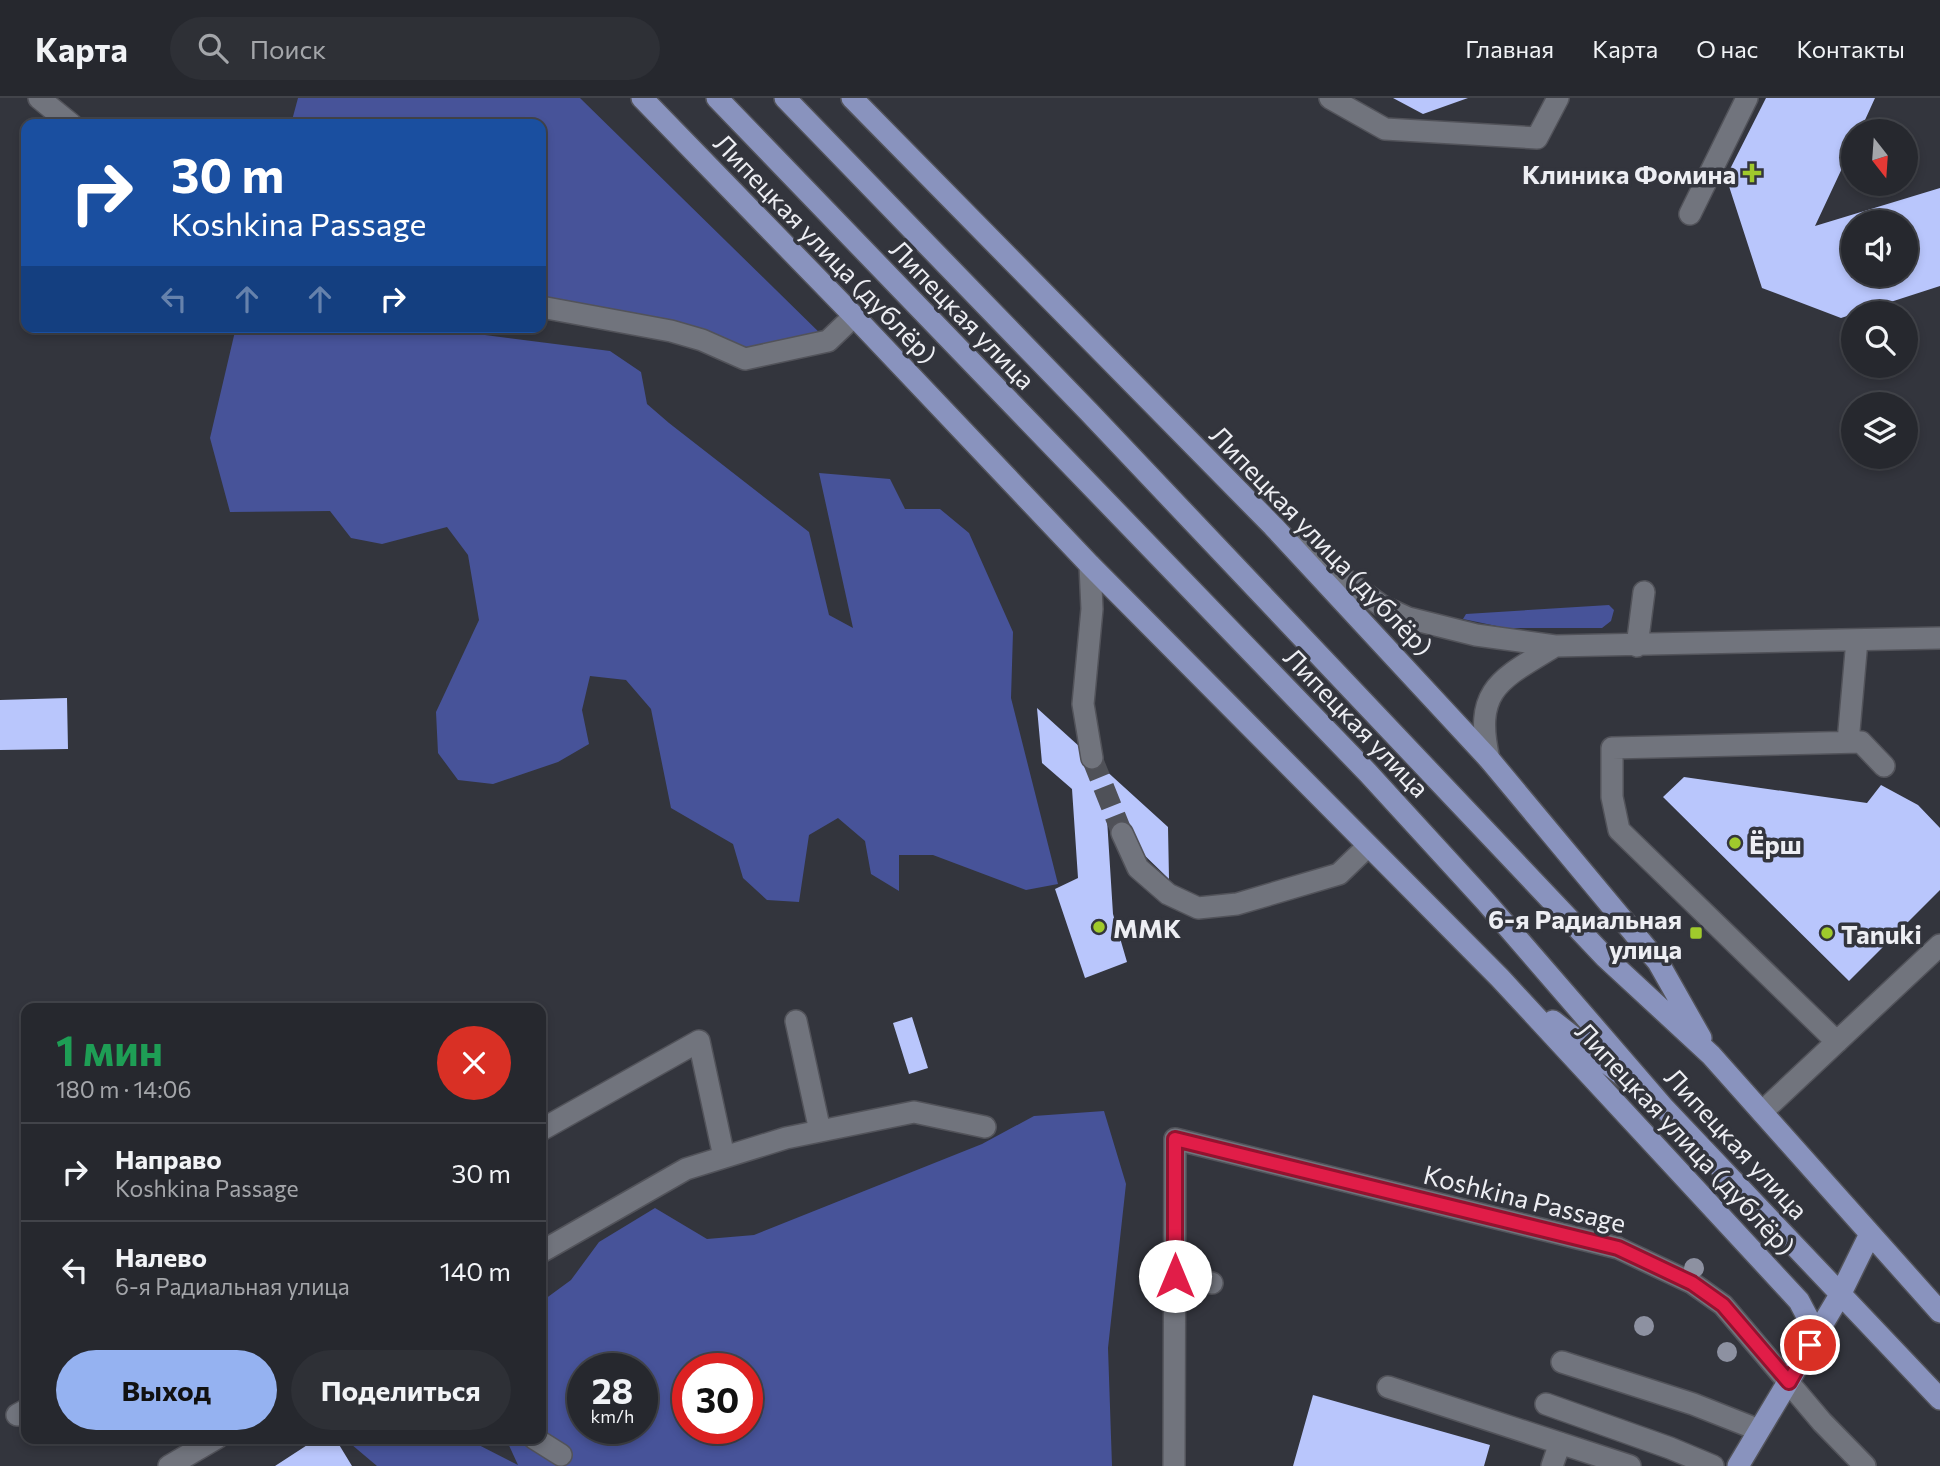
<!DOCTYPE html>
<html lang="ru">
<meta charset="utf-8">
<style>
body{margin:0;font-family:Commissioner,sans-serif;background:#2e3036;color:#f1f3f6;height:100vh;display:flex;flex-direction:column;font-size:26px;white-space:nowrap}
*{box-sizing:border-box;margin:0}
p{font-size:23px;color:#a4a6aa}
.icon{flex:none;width:38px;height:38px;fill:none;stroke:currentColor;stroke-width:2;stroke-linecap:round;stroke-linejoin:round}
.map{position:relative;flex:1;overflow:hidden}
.drawer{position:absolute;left:21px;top:905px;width:525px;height:441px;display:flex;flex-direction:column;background:#26282e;border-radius:14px;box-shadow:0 4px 10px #0003,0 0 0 2px #42444a}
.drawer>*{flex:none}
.banner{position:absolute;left:21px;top:21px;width:525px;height:214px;border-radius:14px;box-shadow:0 4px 10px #0003,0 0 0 2px #42444a;background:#1a4fa0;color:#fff;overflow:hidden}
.needle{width:46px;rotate:163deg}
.controls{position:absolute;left:1841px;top:21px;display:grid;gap:14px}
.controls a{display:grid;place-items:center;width:77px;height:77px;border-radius:50%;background:#26282e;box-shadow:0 4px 10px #0003,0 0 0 2px #42444a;font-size:35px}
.speed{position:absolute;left:567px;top:1255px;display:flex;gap:14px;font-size:35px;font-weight:700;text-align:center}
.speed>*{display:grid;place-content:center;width:91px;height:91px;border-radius:50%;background:#26282e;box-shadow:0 4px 10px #0003,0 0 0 2px #42444a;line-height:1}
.speed small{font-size:18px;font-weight:400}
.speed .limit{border:10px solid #d22;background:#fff;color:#111}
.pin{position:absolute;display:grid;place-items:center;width:60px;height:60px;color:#fff;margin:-30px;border:4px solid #fff;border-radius:50%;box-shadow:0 2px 7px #0007}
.me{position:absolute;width:77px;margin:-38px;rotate:0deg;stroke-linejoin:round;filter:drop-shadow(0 0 5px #0008)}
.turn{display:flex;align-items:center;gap:24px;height:147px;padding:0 35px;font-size:32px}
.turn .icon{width:91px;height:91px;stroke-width:2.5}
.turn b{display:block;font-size:49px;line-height:60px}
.lanes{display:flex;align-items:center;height:66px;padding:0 35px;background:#0003;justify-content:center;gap:35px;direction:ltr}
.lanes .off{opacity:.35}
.round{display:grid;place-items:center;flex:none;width:74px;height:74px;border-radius:37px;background:#2e3036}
.head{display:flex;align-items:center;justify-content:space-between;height:119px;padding:0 35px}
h1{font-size:42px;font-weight:700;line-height:52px;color:#1e9e55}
.primary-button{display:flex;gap:14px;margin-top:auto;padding:14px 35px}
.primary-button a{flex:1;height:80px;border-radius:42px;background:#95b2f1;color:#111;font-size:28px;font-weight:700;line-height:80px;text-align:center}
.primary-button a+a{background:#2e3036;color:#f1f3f6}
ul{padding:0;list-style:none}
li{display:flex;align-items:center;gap:21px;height:98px;padding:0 35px;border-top:2px solid #42444a}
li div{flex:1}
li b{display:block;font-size:26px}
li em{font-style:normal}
header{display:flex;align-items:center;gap:42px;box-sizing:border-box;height:98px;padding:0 35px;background:#26282e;border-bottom:2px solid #42444a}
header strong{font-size:33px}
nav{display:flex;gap:38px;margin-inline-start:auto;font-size:24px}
.search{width:490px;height:63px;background:#2e3036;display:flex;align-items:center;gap:18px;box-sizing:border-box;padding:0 24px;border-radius:38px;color:#a4a6aa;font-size:26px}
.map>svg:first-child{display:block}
.green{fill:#475399;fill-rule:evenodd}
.building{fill:#b9c6fc;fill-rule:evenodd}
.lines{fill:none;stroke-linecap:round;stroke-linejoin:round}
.minor-tunnel{stroke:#4f5158;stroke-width:21;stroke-dasharray:21 10;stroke-linecap:butt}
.minor-casing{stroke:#52535a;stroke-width:24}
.major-casing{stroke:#52535a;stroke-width:24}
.minor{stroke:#71747d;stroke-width:21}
.major{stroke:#8993be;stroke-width:21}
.tree{fill:#8d91a1}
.route-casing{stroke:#92132f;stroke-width:18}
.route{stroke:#e11d48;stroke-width:12}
.poi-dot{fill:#a0ca2c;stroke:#33353d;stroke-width:2.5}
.labels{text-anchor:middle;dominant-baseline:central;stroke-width:7;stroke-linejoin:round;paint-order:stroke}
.poi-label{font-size:26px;font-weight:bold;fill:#edeef3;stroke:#33353d;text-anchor:start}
.street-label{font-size:26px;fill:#edeef3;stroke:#33353d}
</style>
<header>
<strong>Карта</strong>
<div class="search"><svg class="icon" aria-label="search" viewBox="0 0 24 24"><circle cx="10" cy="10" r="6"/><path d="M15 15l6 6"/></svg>Поиск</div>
<nav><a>Главная</a><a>Карта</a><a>О нас</a><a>Контакты</a></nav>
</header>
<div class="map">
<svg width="1940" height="1368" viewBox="0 0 1940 1368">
<rect width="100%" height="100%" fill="#33353d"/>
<!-- green -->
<path class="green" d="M298 0H580L828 243 745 261 541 209V26H291Z
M236 229H423L610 253 641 274 647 306 669 325 809 434 829 517 853 530 819 375 890 381 905 411H940L969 435 1013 534 1011 600 1058 786 1026 792 933 757H899V793L871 776 865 743 838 720 809 737 799 804 767 802 743 780 733 746 671 710 651 611 626 582 590 578 582 612 589 646 558 664 493 686 458 682 438 655 436 614 479 522 468 457 447 429 382 446 351 440 330 413 230 414 210 340Z
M1609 507 1614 512 1611 523 1602 530H1506L1463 521 1466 516Z
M1104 1013 1126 1086 1108 1250 1112 1368H377L345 1341H467L518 1367 506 1341 541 1340V1204L571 1182 599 1144 655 1110 707 1141 754 1137 982 1046 1034 1018ZM583 1270H642V1330H583ZM688 1270H747V1330H688Z"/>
<!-- building -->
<path class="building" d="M1393 0H1468L1423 16Z
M1766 0H1875L1860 33H1853V47L1815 128 1940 90V188L1841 220 1762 190 1726 79ZM1853 124H1906V177H1853Z
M67 600 68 651 0 652V602Z
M1037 610 1168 729 1169 781 1107 721 1113 816 1127 864 1085 880 1055 791 1078 780 1072 691 1042 665Z
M1684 679 1867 705 1881 687 1918 707 1940 730V792L1849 883 1663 699Z
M912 919 928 970 909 976 893 925Z
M1313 1297 1490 1347 1484 1368H1293Z
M318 1340H335L352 1368H275Z"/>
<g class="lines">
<!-- minor-tunnel -->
<path class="minor-tunnel" d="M1092 660 1122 735"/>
<!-- minor casing -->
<g class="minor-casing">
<path id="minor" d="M39 0 71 26
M1330 0 1385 31 1537 40 1558 0
M1690 116 1747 0
M541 209 671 233 702 242 745 261 828 243 854 218
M1297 446 1382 508 1408 520 1476 537 1555 548 1940 540
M1090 467 1092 511 1083 606 1092 660
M1637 548 1644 494
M1848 644 1857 542
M1489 661C1473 591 1501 581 1555 548
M1122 735 1138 770 1168 796 1198 810 1237 806 1339 776 1367 749
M796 923 820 1033
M1837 944 1619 732 1612 699V650L1861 644 1884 668
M1762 1014 1940 847
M541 1032 699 943 724 1059
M541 1154 686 1071 786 1040 914 1014 985 1029
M1175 1178 1212 1185
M1562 1264 1693 1306 1759 1332
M1388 1289 1630 1368
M1546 1306 1670 1350 1713 1368
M17 1317 26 1312
M534 1340 561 1357
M169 1368 217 1340
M1174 1368 1175 1041 1618 1150 1692 1185 1723 1207 1822 1324 1865 1368
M1552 1368 1560 1345"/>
</g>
<!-- major casing -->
<g class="major-casing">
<path id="major" d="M642 0 854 218 1090 467 1500 880 1799 1203 1809 1222 1810 1247
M717 0 1368 675 1486 804 1665 1011 1940 1301
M785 0 1089 314 1605 859 1711 957 1940 1214
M852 0 1273 428 1489 661 1658 864 1701 940
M1553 923 1627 981
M1738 1368 1840 1197 1870 1136"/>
</g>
<!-- minor -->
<use href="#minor" class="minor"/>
<!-- major -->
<use href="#major" class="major"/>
</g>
<!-- trees -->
<g class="tree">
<circle cx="1694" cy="1170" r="10"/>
<circle cx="1644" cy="1228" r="10"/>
<circle cx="1727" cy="1254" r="10"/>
</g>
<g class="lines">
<!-- route casing -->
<g class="route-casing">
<path id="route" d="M1175 1178V1041L1618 1150 1692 1185 1723 1207 1789 1284 1810 1247"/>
</g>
<!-- route -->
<use href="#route" class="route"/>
</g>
<!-- markers -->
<g class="poi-dot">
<path d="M1748.5 64.5h7v7h7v7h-7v7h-7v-7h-7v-7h7z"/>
<circle cx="1735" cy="745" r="7"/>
<circle cx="1099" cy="829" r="7"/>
<rect x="1689" y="828" width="14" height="14" rx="3.5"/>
<circle cx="1827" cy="835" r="7"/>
</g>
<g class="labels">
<!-- poi labels -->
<g class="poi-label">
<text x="1736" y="75" text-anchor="end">Клиника Фомина</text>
<text x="1749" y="745">Ёрш</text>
<text x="1682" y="820" text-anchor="end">6-я Радиальная<tspan x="1682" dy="30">улица</tspan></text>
<text x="1113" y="829">ММК</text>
<text x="1841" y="835">Tanuki</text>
</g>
<!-- street labels -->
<g class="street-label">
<text transform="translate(826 150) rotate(46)">Липецкая улица (дублёр)</text>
<text transform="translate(963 216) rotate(46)">Липецкая улица</text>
<text transform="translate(1322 442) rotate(46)">Липецкая улица (дублёр)</text>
<text transform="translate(1357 624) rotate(46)">Липецкая улица</text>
<text transform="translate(1686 1040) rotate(47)">Липецкая улица (дублёр)</text>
<text transform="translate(1737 1045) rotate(47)">Липецкая улица</text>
<text transform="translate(1525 1100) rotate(14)">Koshkina Passage</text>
</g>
</g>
</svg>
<div class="controls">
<a><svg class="needle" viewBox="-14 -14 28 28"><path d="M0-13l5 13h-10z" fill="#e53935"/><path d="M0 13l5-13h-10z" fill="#a4a6aa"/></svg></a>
<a><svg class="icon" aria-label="sound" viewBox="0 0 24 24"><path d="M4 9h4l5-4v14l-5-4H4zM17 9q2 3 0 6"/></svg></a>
<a><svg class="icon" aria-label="search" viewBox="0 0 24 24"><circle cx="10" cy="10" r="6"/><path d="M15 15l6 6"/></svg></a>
<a><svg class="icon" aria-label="layers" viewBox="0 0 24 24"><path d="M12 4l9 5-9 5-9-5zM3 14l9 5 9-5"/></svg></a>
</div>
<div class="speed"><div>28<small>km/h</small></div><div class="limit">30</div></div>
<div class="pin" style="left:1810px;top:1247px;background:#d93025"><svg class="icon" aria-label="arrive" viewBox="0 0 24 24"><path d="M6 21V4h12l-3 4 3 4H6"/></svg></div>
<svg class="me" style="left:1175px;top:1178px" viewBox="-20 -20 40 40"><circle r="19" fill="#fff"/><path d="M0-13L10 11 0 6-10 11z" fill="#e11d48"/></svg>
<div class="banner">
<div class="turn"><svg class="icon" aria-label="right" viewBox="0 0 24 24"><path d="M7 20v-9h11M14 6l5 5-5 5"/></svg><div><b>30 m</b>Koshkina Passage</div></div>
<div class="lanes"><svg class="icon off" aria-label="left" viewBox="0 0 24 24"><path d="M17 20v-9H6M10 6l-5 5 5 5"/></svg><svg class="icon off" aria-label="ahead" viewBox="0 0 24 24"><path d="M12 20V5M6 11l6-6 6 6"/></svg><svg class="icon off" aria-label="ahead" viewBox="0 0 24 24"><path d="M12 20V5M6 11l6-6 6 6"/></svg><svg class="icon" aria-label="right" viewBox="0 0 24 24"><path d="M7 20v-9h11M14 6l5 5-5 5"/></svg></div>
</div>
<section class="drawer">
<div class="head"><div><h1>1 мин</h1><p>180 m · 14:06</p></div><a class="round" style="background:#d93025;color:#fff"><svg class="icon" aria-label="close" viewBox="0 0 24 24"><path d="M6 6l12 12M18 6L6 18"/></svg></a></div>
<ul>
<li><svg class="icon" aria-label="right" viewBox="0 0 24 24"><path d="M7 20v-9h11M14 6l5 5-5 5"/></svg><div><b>Направо</b><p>Koshkina Passage</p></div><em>30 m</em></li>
<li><svg class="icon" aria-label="left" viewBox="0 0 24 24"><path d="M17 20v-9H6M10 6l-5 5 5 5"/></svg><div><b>Налево</b><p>6-я Радиальная улица</p></div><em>140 m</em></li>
</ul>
<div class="primary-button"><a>Выход</a><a>Поделиться</a></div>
</section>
</div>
